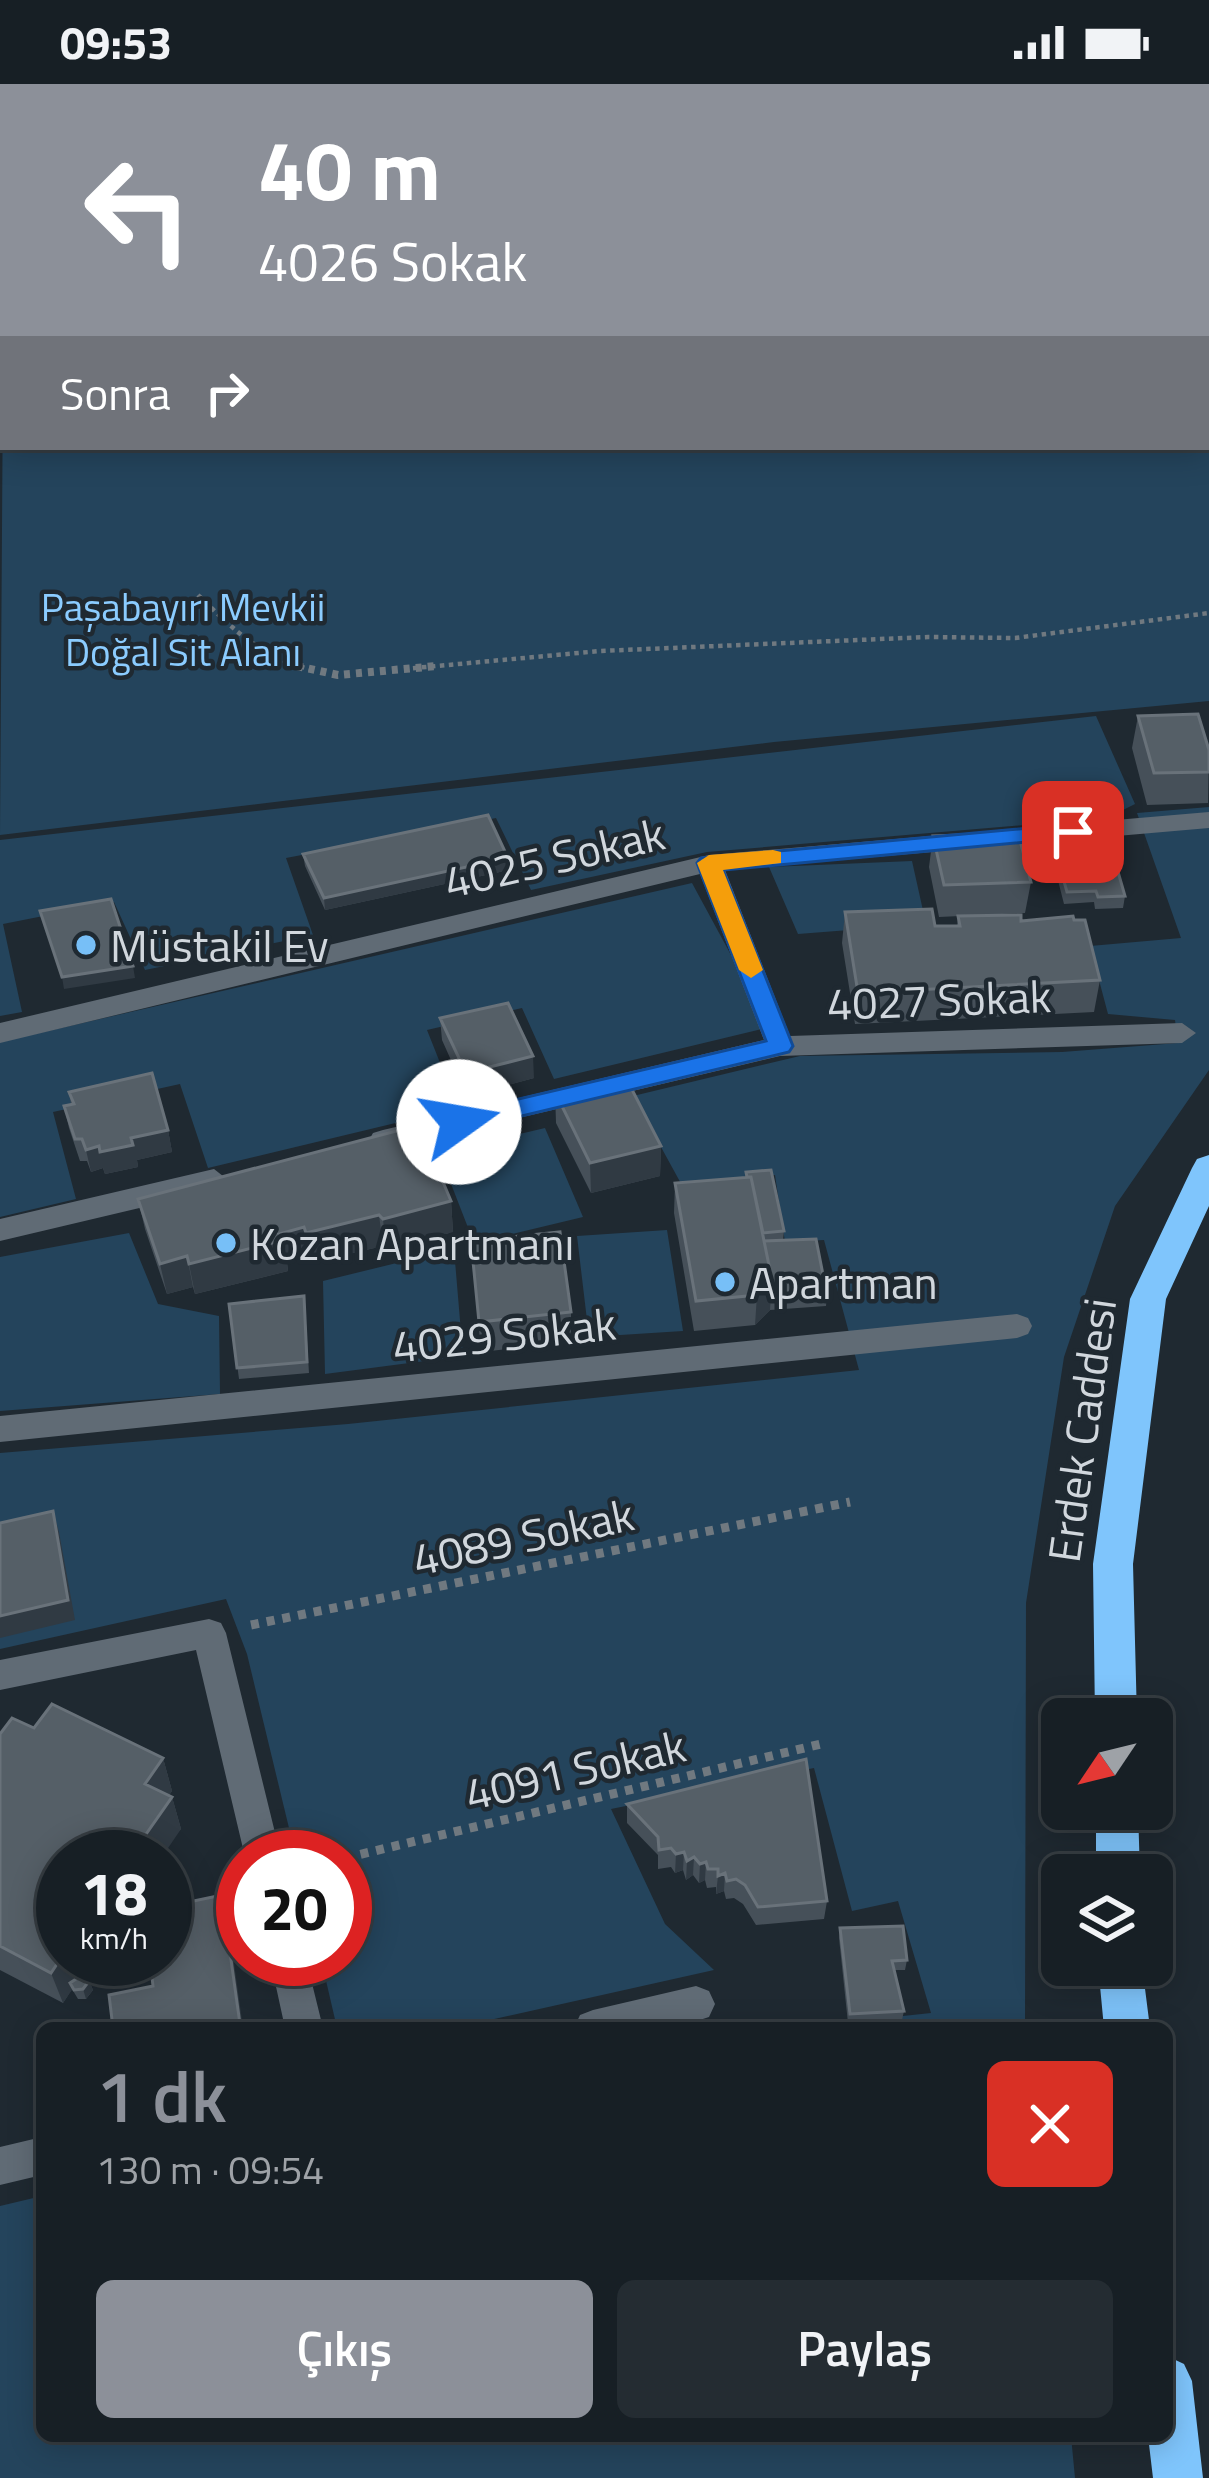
<!DOCTYPE html>
<html lang="tr">
<meta charset="utf-8">
<style>
body{margin:0;font-family:"Titillium Web",sans-serif;background:#242c32;color:#f1f3f6;height:100vh;display:flex;flex-direction:column;font-size:45px;white-space:nowrap}
*{box-sizing:border-box;margin:0}
p{font-size:39px;color:#9ea2a7}
.icon{flex:none;width:66px;height:66px;fill:none;stroke:currentColor;stroke-width:2;stroke-linecap:round;stroke-linejoin:round}
.map{position:relative;flex:1;overflow:hidden}
.panel{position:absolute;left:36px;top:1938px;width:1137px;height:420px;display:flex;flex-direction:column;background:#171f25;border-radius:18px;box-shadow:0 6px 30px #0003,0 0 0 3px #363d42}
.panel>*{flex:none}
.guide{position:absolute;left:0px;top:0px;width:1209px;height:366px;box-shadow:0 6px 30px #0003,0 0 0 3px #363d42;background:#8c9099;color:#fff;overflow:hidden}
.needle{width:78px;rotate:235deg}
.fabs{position:absolute;left:1041px;top:1614px;display:grid;gap:24px}
.fabs a{display:grid;place-items:center;width:132px;height:132px;border-radius:18px;background:#171f25;box-shadow:0 6px 30px #0003,0 0 0 3px #363d42;font-size:60px}
.speed{position:absolute;left:36px;top:1746px;display:flex;gap:24px;font-size:60px;font-weight:700;text-align:center}
.speed>*{display:grid;place-content:center;width:156px;height:156px;border-radius:50%;background:#171f25;box-shadow:0 6px 30px #0003,0 0 0 3px #363d42;line-height:1}
.speed small{font-size:30px;font-weight:400}
.speed .limit{border:18px solid #d22;background:#fff;color:#111}
.pin{position:absolute;display:grid;place-items:center;width:102px;height:102px;color:#fff;margin:-51px;border-radius:24px;box-shadow:0 6px 18px #0006}
.me{position:absolute;width:132px;margin:-66px;rotate:77deg;stroke-linejoin:round;filter:drop-shadow(0 0 9px #0008)}
.turn{display:flex;align-items:center;gap:42px;height:252px;padding:0 60px;font-size:54px}
.turn .icon{width:156px;height:156px;stroke-width:2.5}
.turn b{display:block;font-size:84px;line-height:102px}
.then{display:flex;align-items:center;height:114px;padding:0 60px;background:#0003;gap:24px;font-size:45px}
.round{display:grid;place-items:center;flex:none;width:126px;height:126px;border-radius:18px;background:#242c32}
.head{display:flex;align-items:center;justify-content:space-between;height:204px;padding:0 60px}
h1{font-size:72px;font-weight:600;line-height:90px;color:#8c9099}
.cta{display:flex;gap:24px;margin-top:auto;padding:24px 60px}
.cta a{flex:1;height:138px;border-radius:18px;background:#8c9099;color:#fff;font-size:48px;font-weight:600;line-height:138px;text-align:center}
.cta a+a{background:#242c32;color:#f1f3f6}
.status{display:flex;justify-content:space-between;align-items:center;height:84px;padding:0 60px;background:#171f25;direction:ltr}
.status svg{height:33px;fill:currentColor}
.map>svg:first-child{display:block}
.green{fill:#24445c}
.lines{fill:none;stroke-linecap:round;stroke-linejoin:round}
.path-far2{stroke:#707980;stroke-width:4.5;stroke-dasharray:4.5 4.5;stroke-linecap:butt}
.path-far1{stroke:#707980;stroke-width:8;stroke-dasharray:6 6;stroke-linecap:butt}
.path{stroke:#707980;stroke-width:9;stroke-dasharray:8 8;stroke-linecap:butt}
.lane{fill:#606b75;fill-rule:evenodd}
.street{fill:#606b75;fill-rule:evenodd}
.highway{fill:#7fc5fc;fill-rule:evenodd}
.wall{fill:#465059}
.shaded-wall{fill:#303a43}
.building{fill:#555f67;stroke:#69727a;stroke-width:3}
.route{fill:#1a73e8;stroke:#114b97;stroke-width:3}
.slow{fill:#f59e0b}
.poi-dot{fill:#77bff7;stroke:#1f2931;stroke-width:4.5}
.labels{text-anchor:middle;dominant-baseline:central;stroke-width:9;stroke-linejoin:round;paint-order:stroke}
.far-park-label{font-size:39px;fill:#8bccff;stroke:#1f2931}
.street-label{font-size:45px;fill:#d1d7dd;stroke:#1f2931}
.poi-label{font-size:45px;fill:#d1d7dd;stroke:#1f2931;text-anchor:start}
</style>
<div class="status"><b>09:53</b><svg viewBox="0 0 49 12"><path d="M0 12V9h3v3zM5 12V6h3v6zM10 12V3h3v9zM15 12V0h3v12zM26 1h20v11H26zM47 4h2v5h-2z"/></svg></div>
<div class="map">
<svg width="1209" height="2394" viewBox="0 0 1209 2394">
<rect width="100%" height="100%" fill="#1f2931"/>
<!-- green -->
<path class="green" d="M0 0H355L3 3 0 248Z
M426 0H1209V617L774 658 0 751 3 290V363H1206V3Z
M1096 632 1135 720 1107 734 707 768 531 806 496 734 286 774 313 851 145 886 114 818 3 840 22 928 0 932V756Z
M1209 723V986L1115 1122 1064 1273 1026 1519 1025 1944H790L931 1929 898 1817 852 1827 814 1684 611 1725 665 1840 714 1886 454 1944H337L321 1875H345V1773H296L247 1570 226 1515 0 1565V1369L348 1340 859 1286 824 1156 785 1158 775 1091 684 1105 633 1012 800 972 1062 968 1178 959 1175 936 1108 930 1090 862 1181 854 1137 729Z
M912 777 926 840 798 850 769 783Z
M692 799 770 943 554 995 522 924 427 946 458 1024 208 1084 180 1000 53 1028 76 1115 0 1133V958Z
M545 1044 583 1133 474 1159 439 1069Z
M667 1146 683 1247 589 1253 577 1152Z
M129 1149 158 1220 219 1232 220 1310 0 1327V1173Z
M454 1165 463 1272 325 1290 323 1197Z
M42 2112V2352H1071L1075 2394H0V2122Z"/>
<g class="lines">
<!-- path-far2 -->
<path class="path-far2" d="M198 511C233 545 262 574 310 585
M404 585 600 567 928 553 1015 554 1209 529"/>
<!-- path-far1 -->
<path class="path-far1" d="M297 582 338 591 437 582"/>
<!-- path -->
<path class="path" d="M251 1541 850 1418
M345 1774 821 1660"/>
<!-- lane -->
<path class="lane" d="M1209 728V744L725 786 790 952 1182 939 1196 949 1182 959 780 972 383 1066 373 1063 369 1056 373 1049 383 1046 764 956 700 790 0 959V939L709 771Z
M214 1085 228 1096 224 1104 0 1157V1135Z
M1017 1230 1028 1234 1032 1242 1028 1250 1017 1254 0 1358V1332Z
M209 1535 221 1539 226 1549 281 1773H245L196 1566 0 1606V1576Z
M270 1875H306L323 1944H285Z
M696 1902 709 1907 715 1920 709 1933C666 1949 619 1944 574 1944L580 1931 593 1926Z
M42 2053V2091L0 2101V2063Z"/>
<!-- street -->
<path class="street" d="M362 0H381L360 3Z
M3 257V270L0 271V258Z"/>
<!-- highway -->
<path class="highway" d="M1209 1071V1122L1166 1215 1133 1480 1137 1635H1095L1093 1480 1130 1215 1192 1084 1197 1075Z
M1096 1725H1138L1140 1791H1096Z
M1098 1881H1142L1150 1944H1104Z
M1167 2272 1184 2280 1192 2297 1203 2394H1153L1148 2352H1167Z"/>
</g>
<!-- wall -->
<path class="wall" d="M1138 632 1209 666 1208 719 1147 721 1132 664Z
M933 752 1031 798 1025 829 939 833 929 783Z
M1054 762 1125 812 1123 824 1095 825 1094 818 1064 820 1052 773Z
M303 770 509 786 325 826 305 782Z
M845 828 935 842H957L958 832 1021 837 1100 896 1094 928 855 940 842 859Z
M440 934 534 994 467 1012 442 956Z
M69 1008 168 1046 172 1068 137 1076 138 1083 105 1090 103 1084 91 1088 87 1077H80L69 1044 64 1022 71 1020Z
M555 1008 661 1062 660 1092 591 1109 556 1039Z
M746 1088 784 1147 783 1156 827 1211 826 1222 770 1226 755 1241 694 1247 674 1129 675 1099 745 1093Z
M138 1115 451 1117 453 1148 386 1166 383 1162 310 1179 308 1174 287 1179 288 1187 195 1210 193 1203 167 1210 145 1145Z
M471 1157 571 1228V1258L481 1268Z
M229 1220 305 1224 309 1289 239 1295Z
M34 1644 163 1674 172 1707 169 1711 172 1713 181 1745 63 1875H93L81 1892 89 1897 93 1906 86 1915H78L72 1905 63 1919 0 1886V1650Z
M627 1720 827 1817 824 1835 756 1841 743 1820 734 1814 726 1815 724 1807 716 1810V1803L707 1804 705 1796 699 1799 693 1791 686 1796 683 1786 675 1789 671 1783 658 1785V1771L627 1739Z
M840 1844 907 1876 905 1886H894L904 1927 902 1936 848 1939 839 1854Z"/>
<!-- shaded-wall -->
<path class="shaded-wall" d="M508 774 509 786 325 826 324 814Z
M133 882 135 894 64 905 62 893Z
M533 972 534 994 467 1012 466 989Z
M168 1046 172 1068 137 1076 138 1083 105 1090 103 1084 91 1088 86 1066Z
M661 1062 660 1092 591 1109 590 1079Z
M451 1117 453 1148 386 1166 383 1135Z
M379 1131 383 1162 310 1179 306 1149Z
M304 1143 308 1174 287 1179 288 1187 195 1210 189 1180Z
M187 1172 193 1203 167 1210 160 1180Z
M772 1196 770 1226 755 1241 757 1211Z
M53 1427 59 1448 75 1536 0 1554V1532Z
M163 1674 172 1707 154 1733 145 1700Z
M172 1713 181 1745 162 1773H130Z
M684 1768 683 1786 675 1789 676 1770Z
M694 1773 693 1791 686 1796 687 1777Z
M706 1778 705 1796 699 1799 700 1780Z
M725 1789 724 1807 716 1810 718 1792Z
M222 1811 227 1829 243 1944H222Z
M63 1871V1875H93L63 1919 51 1889Z
M89 1897 93 1906 86 1915 83 1905Z"/>
<!-- building -->
<path class="building" d="M1198 630 1209 666V688L1154 689 1138 632Z
M488 731 508 774 324 814 303 770Z
M1018 749 1031 798 944 801 933 752Z
M1110 760 1125 812 1098 813 1096 807 1067 808 1054 762Z
M111 815 133 882 62 893 40 827Z
M932 825 935 842H960L958 832 1021 831V837L1073 832 1074 836H1085L1100 896 858 909 845 828Z
M508 919 533 972 466 989 440 934Z
M152 989 168 1046 131 1054 133 1061 100 1068 99 1062 86 1066 82 1055H75L64 1022 74 1020 69 1008Z
M625 992 661 1062 590 1079 555 1008Z
M419 1041 451 1117 383 1135 379 1131 306 1149 304 1143 279 1150 284 1156 189 1180 187 1172 160 1180 138 1115Z
M771 1086 784 1147 763 1149 751 1093H747L746 1088Z
M751 1093 772 1196 757 1211 696 1217 675 1099Z
M560 1148 571 1228 479 1238 471 1157Z
M816 1155 827 1211 771 1215 772 1196 764 1157Z
M304 1212 307 1278 237 1284 229 1220Z
M53 1427 68 1516 0 1532V1439Z
M52 1620 163 1674 145 1700 172 1713 130 1773H63V1871L51 1889 0 1862V1650L12 1634 34 1644Z
M806 1675 827 1817 758 1823 745 1801 736 1795 727 1797 725 1789 718 1792V1785H708L706 1778 700 1780 694 1773 687 1777 684 1768 676 1770 671 1764 659 1766 658 1753 627 1720Z
M222 1811 240 1940 222 1944H113L109 1911 153 1902 150 1875H165V1823Z
M903 1842 907 1876 892 1877 904 1927 850 1930 840 1844Z
M85 1889 89 1897 83 1905 74 1906 70 1899Z"/>
<!-- route -->
<path class="route" d="M1073 740 1084 748 1081 753 723 786 793 962 789 968 459 1047 446 1038 459 1029 766 957 697 779 701 774Z"/>
<!-- slow -->
<path class="slow" d="M773 766 781 768V779L723 786 763 886 751 894 739 886 697 779 709 771Z"/>
<!-- markers -->
<g class="poi-dot">
<circle cx="86" cy="861" r="12"/>
<circle cx="226" cy="1159" r="12"/>
<circle cx="725" cy="1198" r="12"/>
</g>
<g class="labels">
<!-- far-park labels -->
<g class="far-park-label">
<text x="183" y="522">Paşabayırı Mevkii<tspan x="183" dy="45">Doğal Sit Alanı</tspan></text>
</g>
<!-- street labels -->
<g class="street-label">
<text transform="translate(554 773) rotate(-13)">4025 Sokak</text>
<text transform="translate(939 915) rotate(-2)">4027 Sokak</text>
<text transform="translate(504 1250) rotate(-6)">4029 Sokak</text>
<text transform="translate(1081 1346) rotate(-82)">Erdek Caddesi</text>
<text transform="translate(523 1452) rotate(-12)">4089 Sokak</text>
<text transform="translate(575 1685) rotate(-13)">4091 Sokak</text>
</g>
<!-- poi labels -->
<g class="poi-label">
<text x="110" y="861">Müstakil Ev</text>
<text x="250" y="1159">Kozan Apartmanı</text>
<text x="749" y="1198">Apartman</text>
</g>
</g>
</svg>
<div class="fabs">
<a><svg class="needle" viewBox="-14 -14 28 28"><path d="M0-13l5 13h-10z" fill="#e53935"/><path d="M0 13l5-13h-10z" fill="#9ea2a7"/></svg></a>
<a><svg class="icon" aria-label="layers" viewBox="0 0 24 24"><path d="M12 4l9 5-9 5-9-5zM3 14l9 5 9-5"/></svg></a>
</div>
<div class="speed"><div>18<small>km/h</small></div><div class="limit">20</div></div>
<div class="pin" style="left:1073px;top:748px;background:#d93025"><svg class="icon" aria-label="arrive" viewBox="0 0 24 24"><path d="M6 21V4h12l-3 4 3 4H6"/></svg></div>
<svg class="me" style="left:459px;top:1038px" viewBox="-20 -20 40 40"><circle r="19" fill="#fff"/><path d="M0-13L10 11 0 6-10 11z" fill="#1a73e8"/></svg>
<div class="guide">
<div class="turn"><svg class="icon" aria-label="left" viewBox="0 0 24 24"><path d="M17 20v-9H6M10 6l-5 5 5 5"/></svg><div><b>40 m</b>4026 Sokak</div></div>
<div class="then">Sonra<svg class="icon" aria-label="right" viewBox="0 0 24 24"><path d="M7 20v-9h11M14 6l5 5-5 5"/></svg></div>
</div>
<section class="panel">
<div class="head"><div><h1>1 dk</h1><p>130 m · 09:54</p></div><a class="round" style="background:#d93025;color:#fff"><svg class="icon" aria-label="close" viewBox="0 0 24 24"><path d="M6 6l12 12M18 6L6 18"/></svg></a></div>
<div class="cta"><a>Çıkış</a><a>Paylaş</a></div>
</section>
</div>
